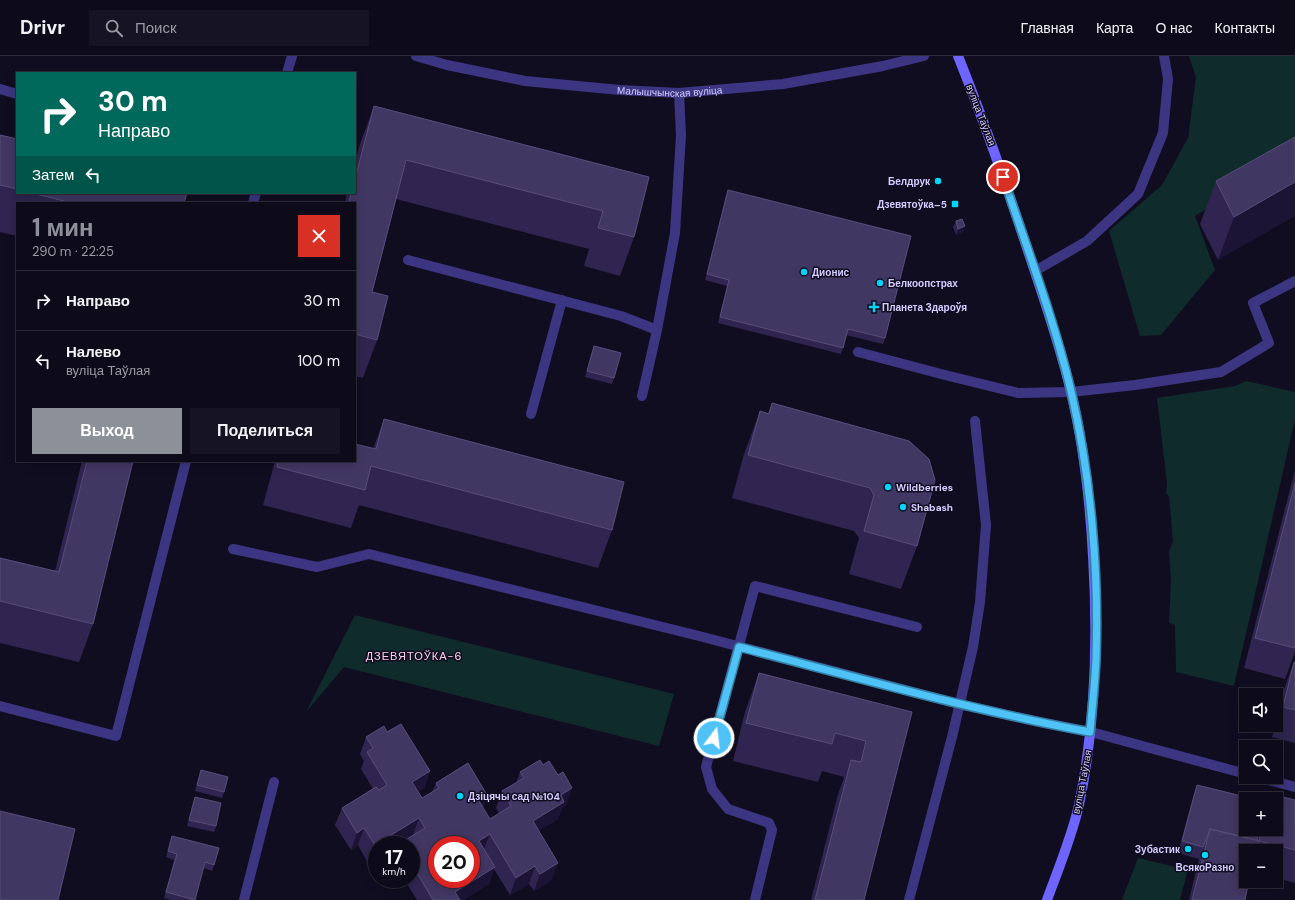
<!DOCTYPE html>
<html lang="ru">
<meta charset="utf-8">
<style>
body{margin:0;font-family:"DM Sans",sans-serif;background:#161322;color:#f1f3f6;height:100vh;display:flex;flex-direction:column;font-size:15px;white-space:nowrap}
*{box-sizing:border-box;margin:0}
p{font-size:13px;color:#9a9aa2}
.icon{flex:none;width:22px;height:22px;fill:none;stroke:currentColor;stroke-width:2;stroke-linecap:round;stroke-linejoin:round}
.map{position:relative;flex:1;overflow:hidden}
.side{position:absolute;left:16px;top:146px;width:340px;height:260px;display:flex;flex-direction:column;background:#0d0a19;border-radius:0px;box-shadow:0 2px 10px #0003,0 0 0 1px #2d2b38}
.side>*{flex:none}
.hud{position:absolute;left:16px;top:16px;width:340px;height:122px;border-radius:0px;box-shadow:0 2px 10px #0003,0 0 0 1px #2d2b38;background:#00695c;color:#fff;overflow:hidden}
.buttons{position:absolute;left:1239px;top:632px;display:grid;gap:8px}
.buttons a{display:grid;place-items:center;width:44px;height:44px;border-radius:0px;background:#0d0a19;box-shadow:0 2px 10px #0003,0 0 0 1px #2d2b38;font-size:20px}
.speed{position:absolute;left:368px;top:780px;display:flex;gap:8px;font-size:20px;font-weight:700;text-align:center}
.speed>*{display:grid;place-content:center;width:52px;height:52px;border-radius:50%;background:#0d0a19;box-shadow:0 2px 10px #0003,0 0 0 1px #2d2b38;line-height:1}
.speed small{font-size:10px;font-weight:400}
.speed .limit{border:6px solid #d22;background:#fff;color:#111}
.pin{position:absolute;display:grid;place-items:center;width:34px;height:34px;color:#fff;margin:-17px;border:2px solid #fff;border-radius:50%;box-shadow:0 1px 4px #0007}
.me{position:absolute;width:44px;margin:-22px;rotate:15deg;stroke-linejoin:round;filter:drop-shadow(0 0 3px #0008)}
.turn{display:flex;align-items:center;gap:14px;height:84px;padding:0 16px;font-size:18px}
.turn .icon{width:52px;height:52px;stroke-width:2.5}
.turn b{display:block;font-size:28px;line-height:34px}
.then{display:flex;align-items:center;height:38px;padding:0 16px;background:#0003;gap:8px;font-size:15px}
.round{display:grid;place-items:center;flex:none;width:42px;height:42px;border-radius:0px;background:#161322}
.headline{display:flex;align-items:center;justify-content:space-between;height:68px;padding:0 16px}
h1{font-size:24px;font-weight:700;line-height:30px;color:#8c9099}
.primary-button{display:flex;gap:8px;margin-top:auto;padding:8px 16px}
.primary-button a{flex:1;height:46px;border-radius:0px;background:#8c9099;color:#fff;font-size:16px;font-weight:700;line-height:46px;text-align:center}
.primary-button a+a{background:#161322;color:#f1f3f6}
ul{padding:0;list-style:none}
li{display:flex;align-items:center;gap:12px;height:60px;padding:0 16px;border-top:1px solid #2d2b38}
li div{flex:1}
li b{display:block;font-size:15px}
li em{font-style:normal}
header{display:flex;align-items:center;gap:24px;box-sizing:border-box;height:56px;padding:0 20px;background:#0d0a19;border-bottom:1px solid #2d2b38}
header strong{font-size:19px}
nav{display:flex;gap:22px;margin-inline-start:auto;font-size:14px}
.search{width:280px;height:36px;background:#161322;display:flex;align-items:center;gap:10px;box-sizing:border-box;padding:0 14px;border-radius:0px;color:#9a9aa2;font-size:15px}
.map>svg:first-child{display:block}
.green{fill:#102b2b}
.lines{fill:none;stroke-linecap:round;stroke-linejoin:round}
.lane{stroke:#3c3682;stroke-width:10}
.street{stroke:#3c3682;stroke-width:10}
.secondary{stroke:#6e64ff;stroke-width:10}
.wall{fill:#2f2550}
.shaded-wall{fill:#1c1435}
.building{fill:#413763;stroke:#584e7b;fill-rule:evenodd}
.route-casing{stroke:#337fa1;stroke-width:10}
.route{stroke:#4fc3f7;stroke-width:7}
.poi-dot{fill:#00d5f8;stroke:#110d21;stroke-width:1.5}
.labels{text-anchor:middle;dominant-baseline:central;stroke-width:3;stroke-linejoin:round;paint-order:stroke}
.street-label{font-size:10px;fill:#d5cdff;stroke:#110d21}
.poi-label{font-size:10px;font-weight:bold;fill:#d5cdff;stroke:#110d21;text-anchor:start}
.neighbourhood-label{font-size:11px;letter-spacing:1px;fill:#ffcfec;stroke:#110d21}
</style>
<header>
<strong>Drivr</strong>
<div class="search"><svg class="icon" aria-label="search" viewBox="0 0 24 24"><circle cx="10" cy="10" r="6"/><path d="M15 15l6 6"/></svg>Поиск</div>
<nav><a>Главная</a><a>Карта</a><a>О нас</a><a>Контакты</a></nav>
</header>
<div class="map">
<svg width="1295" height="844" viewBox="0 0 1295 844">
<rect width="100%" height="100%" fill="#110d21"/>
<!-- green -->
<path class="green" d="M1189 0H1295V98L1195 160 1215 214 1161 279 1140 280 1109 175 1162 129 1188 82 1196 21Z
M1246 325 1295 336V363L1234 630 1176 616 1175 569 1169 567 1171 525 1169 496 1173 485 1169 440 1166 437 1167 427 1157 342 1235 330Z
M355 559 674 638 659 690 344 611 306 656Z
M1138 802 1188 814 1180 844H1122Z"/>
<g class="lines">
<!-- lane -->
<path class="lane" d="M287 17 292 0
M0 33 17 38
M253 147 256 137
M408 204 621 260 657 274
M1035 215 1087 185 1138 138 1163 77 1168 23 1164 0
M858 296 945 319 1018 337 1071 336 1135 329 1221 316 1269 287 1253 247 1295 225
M642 340 657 274 675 177 681 79 679 37
M531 358 562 244
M233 493 317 511 369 498 699 580 959 648 1039 666 1091 676 1246 718
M0 650 116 680 186 405
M1258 721 1295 731
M244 844 274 726
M755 844 772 774 769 767 728 753 712 733 706 711 755 530 917 571
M909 844 952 681 973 591 980 546 986 469 975 365"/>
<!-- street -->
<path class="street" id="s1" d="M416 0 447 9 525 25 620 34 679 37 783 28 883 10 924 0"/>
<!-- secondary -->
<path class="secondary" d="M958 0C984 65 1007 131 1029 198 1044 243 1060 289 1071 336 1084 390 1090 445 1093 500 1098 583 1096 667 1079 749 1072 780 1058 814 1047 844"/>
</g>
<!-- wall -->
<path class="wall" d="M374 50 649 121 634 181 620 220 584 210 589 193 396 143 372 236 377 284 363 322 355 320V147H345L347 137H355V107L360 88Z
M0 79 17 83V137H187L184 147H17V180L0 176Z
M1295 81 1218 204 1200 168 1216 125Z
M728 134 885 282 883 288 846 279 841 298 718 267 727 230 705 224 726 140Z
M956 165 963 176 956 179 953 171Z
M594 290 614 322 612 328 585 321Z
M772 347 909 385 917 490 901 533 849 518 859 482 854 475 732 442 744 398 760 355 768 357Z
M384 363 612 474 598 512 359 449 351 472 263 449 275 405H355L373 393Z
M82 405H133L93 568 79 606 0 587V502L55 515Z
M1295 414V596L1285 623 1244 612Z
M1294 606H1295V687L1272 681 1275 669H1276V666L1283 636Z
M759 617 912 656 864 844H811L837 742 844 721 822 715 818 726 733 705 745 656Z
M387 676 430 715 424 732 418 736 422 742 432 736 436 727 487 739 483 752 490 763 499 757 496 752 502 735 516 727 520 716 566 749 562 752 558 763 539 774 552 824 534 835 529 828 510 839 494 813 489 828 463 844H417L404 823H411V789H399V788L413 779 377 789V801L368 807 358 789 351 794 335 769 342 752 373 733 361 713 364 705 360 698 366 681Z
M201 714 224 736 222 742 195 735Z
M1197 729 1246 773H1276V743H1269L1271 738 1295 744V827L1276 822V795H1246L1245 844H1189L1199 803 1178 797 1193 741Z
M195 741 216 770 214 776 187 770 193 747Z
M172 780 214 809 212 815 204 812 195 844H171L164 842 174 804 166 801Z"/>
<!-- shaded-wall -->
<path class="shaded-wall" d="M1295 126V160L1218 204 1234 161Z
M965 170 963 176 956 179 958 173Z
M430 715 424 732 406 743 412 726Z
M572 732 566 749 562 752 558 763 526 782 533 765 561 739Z
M487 739 481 757 479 745Z
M419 762 413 779 397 789H377V801L368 807 375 789Z
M364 772 358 789 351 794 357 777Z
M490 778 483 796 479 785Z
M558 807 552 824 534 835 540 818Z
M535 810 529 828 510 839 516 822Z
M495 811 489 828 463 844H452L455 836Z"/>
<!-- building -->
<path class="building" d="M374 50 649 121 634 181 598 172 603 155 406 104 372 236 388 240 377 284 355 278V147H349L351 137H355V123Z
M0 79 17 83V133L0 129Z
M1295 81V126L1234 161 1216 125Z
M728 134 911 180 885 282 848 273 843 292 720 261 729 224 707 218Z
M32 137H187L184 147H72Z
M962 163 965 170 958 173 956 165Z
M594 290 621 297 614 322 587 315Z
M772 347 909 385 929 403 935 424 917 490 864 475 874 439 870 432 748 399 760 355 769 358Z
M384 363 624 426 612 474 371 410 365 434 277 411 278 405H355V388L376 393Z
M87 405H133L93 568 0 545V502L59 516Z
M1295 427V592L1255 582Z
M1294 606H1295V654L1283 651Z
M759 617 912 656 864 844H815L851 704 861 706 866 685 835 677 832 688 746 667Z
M401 668 430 715 412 726 422 742 439 732 436 727 468 707 487 739 479 745 490 763 511 750 502 735 524 722 520 716 540 704 543 709 549 705 558 719 563 716 572 732 561 739 564 746 533 765 558 807 540 818 535 810 516 822 490 778 479 785 495 811 455 836 460 844H433L411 807V789H400L399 788 425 772 419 762 375 789 364 772 357 777 342 752 376 731 379 734 387 729 367 696 373 692 366 681 384 670 387 676ZM437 789H471V823H437Z
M201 714 228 721 224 736 197 729Z
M1197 729 1254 743H1246V773H1260L1257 784 1210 773 1203 791 1182 785Z
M1271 738 1295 744V794L1259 785 1257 795H1246V825H1249L1245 844H1192L1210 773 1259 785 1262 773H1276V743H1270Z
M195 741 221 747 216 770 189 764Z
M0 755 75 773 58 844H0Z
M172 780 219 792 214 809 205 806 195 844 166 836 177 798 168 795Z"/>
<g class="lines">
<!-- route casing -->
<g class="route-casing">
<path id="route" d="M714 682 739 591C855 621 972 654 1090 676 1092 652 1095 627 1096 603 1099 516 1091 420 1071 335 1054 263 1027 192 1003 121"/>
</g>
<!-- route -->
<use href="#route" class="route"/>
</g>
<!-- markers -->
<g class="poi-dot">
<circle cx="938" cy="125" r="4"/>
<rect x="951" y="144" width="8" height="8" rx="2"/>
<circle cx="804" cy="216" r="4"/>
<circle cx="880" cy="227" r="4"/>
<path d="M872 245h4v4h4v4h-4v4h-4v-4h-4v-4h4z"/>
<circle cx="888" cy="431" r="4"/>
<circle cx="903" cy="451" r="4"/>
<circle cx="460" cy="740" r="4"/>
<circle cx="1188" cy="793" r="4"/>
<circle cx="1205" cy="799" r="4"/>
</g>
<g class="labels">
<!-- street labels -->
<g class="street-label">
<text stroke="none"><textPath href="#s1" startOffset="257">Малышчынская вуліца</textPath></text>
<text transform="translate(981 59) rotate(69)">вуліца Таўлая</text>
<text transform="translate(1082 726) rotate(-79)">вуліца Таўлая</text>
</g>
<!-- poi labels -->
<g class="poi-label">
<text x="930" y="125" text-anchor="end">Белдрук</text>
<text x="947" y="148" text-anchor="end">Дзевятоўка–5</text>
<text x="812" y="216">Дионис</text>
<text x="888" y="227">Белкоопстрах</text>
<text x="882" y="251">Планета Здароўя</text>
<text x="896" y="431">Wildberries</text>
<text x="911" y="451">Shabash</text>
<text x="468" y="740">Дзіцячы сад №104</text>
<text x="1180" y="793" text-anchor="end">Зубастик</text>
<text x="1205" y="811" text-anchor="middle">ВсякоРазно</text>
</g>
<!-- neighbourhood labels -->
<g class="neighbourhood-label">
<text x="414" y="600">ДЗЕВЯТОЎКА-6</text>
</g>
</g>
</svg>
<div class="buttons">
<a><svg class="icon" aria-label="sound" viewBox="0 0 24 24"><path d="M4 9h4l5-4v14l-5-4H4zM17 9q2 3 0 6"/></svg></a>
<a><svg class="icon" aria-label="search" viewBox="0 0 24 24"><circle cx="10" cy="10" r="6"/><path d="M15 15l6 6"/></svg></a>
<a>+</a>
<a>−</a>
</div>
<div class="speed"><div>17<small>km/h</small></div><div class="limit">20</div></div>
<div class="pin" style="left:1003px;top:121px;background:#d93025"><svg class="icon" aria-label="arrive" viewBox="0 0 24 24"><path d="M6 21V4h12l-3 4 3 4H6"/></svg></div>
<svg class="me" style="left:714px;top:682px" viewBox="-20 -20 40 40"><circle r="17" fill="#4fc3f7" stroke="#fff" stroke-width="3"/><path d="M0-11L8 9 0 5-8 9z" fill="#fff"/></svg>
<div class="hud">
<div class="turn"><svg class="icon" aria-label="right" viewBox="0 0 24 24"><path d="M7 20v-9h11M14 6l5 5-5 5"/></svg><div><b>30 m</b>Направо</div></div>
<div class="then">Затем<svg class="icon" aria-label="left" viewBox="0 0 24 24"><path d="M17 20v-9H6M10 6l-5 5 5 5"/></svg></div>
</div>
<section class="side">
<div class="headline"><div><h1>1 мин</h1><p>290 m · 22:25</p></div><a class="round" style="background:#d93025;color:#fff"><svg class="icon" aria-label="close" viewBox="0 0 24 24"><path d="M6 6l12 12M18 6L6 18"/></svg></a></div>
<ul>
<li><svg class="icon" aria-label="right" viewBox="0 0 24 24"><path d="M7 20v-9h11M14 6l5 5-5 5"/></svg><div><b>Направо</b></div><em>30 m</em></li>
<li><svg class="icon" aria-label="left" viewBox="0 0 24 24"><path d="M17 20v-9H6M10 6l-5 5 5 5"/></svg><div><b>Налево</b><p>вуліца Таўлая</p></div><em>100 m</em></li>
</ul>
<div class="primary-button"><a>Выход</a><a>Поделиться</a></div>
</section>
</div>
